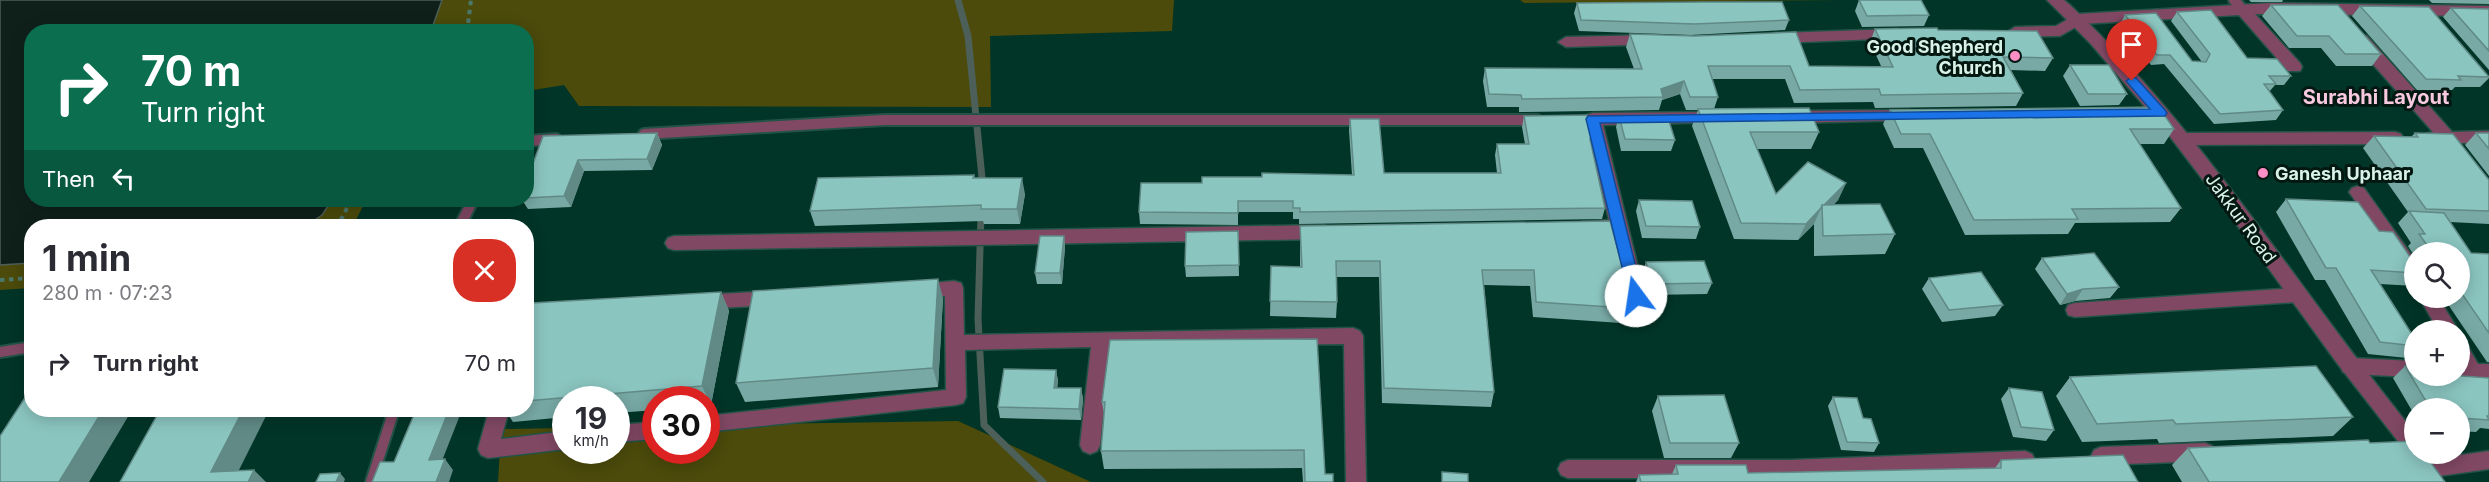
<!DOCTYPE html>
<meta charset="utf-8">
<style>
body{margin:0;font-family:Inter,sans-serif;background:#f7f7f7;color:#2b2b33;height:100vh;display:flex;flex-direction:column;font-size:22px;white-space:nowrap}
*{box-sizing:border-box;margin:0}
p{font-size:20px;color:#7c7c81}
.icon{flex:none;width:33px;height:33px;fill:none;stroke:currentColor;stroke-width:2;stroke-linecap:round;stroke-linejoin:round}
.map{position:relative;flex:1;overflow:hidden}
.details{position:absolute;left:24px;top:219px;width:510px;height:198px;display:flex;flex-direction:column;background:#fff;border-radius:24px;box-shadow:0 3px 15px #0003}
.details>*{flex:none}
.banner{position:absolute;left:24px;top:24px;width:510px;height:183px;border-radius:24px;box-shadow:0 3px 15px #0003;background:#0b6e4f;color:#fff;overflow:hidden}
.tools{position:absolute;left:2404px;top:242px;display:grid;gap:12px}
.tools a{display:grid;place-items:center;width:66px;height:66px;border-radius:50%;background:#fff;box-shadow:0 3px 15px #0003;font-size:30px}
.speed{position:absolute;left:552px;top:386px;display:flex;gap:12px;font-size:30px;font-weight:700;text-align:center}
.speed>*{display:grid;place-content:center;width:78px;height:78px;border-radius:50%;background:#fff;box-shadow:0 3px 15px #0003;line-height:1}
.speed small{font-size:15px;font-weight:400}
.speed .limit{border:9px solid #d22;background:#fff;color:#111}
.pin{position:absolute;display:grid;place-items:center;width:51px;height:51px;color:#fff;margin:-62px -26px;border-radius:50% 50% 50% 0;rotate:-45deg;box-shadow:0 0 6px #0007}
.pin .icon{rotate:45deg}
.me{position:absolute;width:66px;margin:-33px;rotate:346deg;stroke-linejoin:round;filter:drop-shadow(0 0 4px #0008)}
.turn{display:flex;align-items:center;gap:21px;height:126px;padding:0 18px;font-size:27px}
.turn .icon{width:78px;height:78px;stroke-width:2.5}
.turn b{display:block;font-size:42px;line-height:51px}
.then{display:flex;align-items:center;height:57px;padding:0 18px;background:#0003;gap:12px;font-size:22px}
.round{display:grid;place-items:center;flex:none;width:63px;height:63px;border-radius:24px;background:#f7f7f7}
.headline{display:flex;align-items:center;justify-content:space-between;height:102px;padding:0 18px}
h1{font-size:36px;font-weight:700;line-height:45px}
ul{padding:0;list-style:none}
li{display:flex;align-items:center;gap:18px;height:84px;padding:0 18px}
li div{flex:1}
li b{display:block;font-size:22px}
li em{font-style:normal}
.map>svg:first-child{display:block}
.green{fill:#4c4b0b}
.water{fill:#0f201a;stroke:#4c5f58;stroke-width:1.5}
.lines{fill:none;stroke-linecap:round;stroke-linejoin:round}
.stream{stroke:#4c5f58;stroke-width:7}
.service-casing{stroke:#235346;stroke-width:14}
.minor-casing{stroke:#235346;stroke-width:3}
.tertiary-casing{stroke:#235346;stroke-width:3}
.path{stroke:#4c776b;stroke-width:4;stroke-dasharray:4.5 4.5;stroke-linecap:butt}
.service{stroke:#814864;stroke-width:10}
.minor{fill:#814864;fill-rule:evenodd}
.tertiary{fill:#814864;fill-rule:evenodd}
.wall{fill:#78a9a5}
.shaded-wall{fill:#618a86}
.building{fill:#8bc5c0;stroke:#618a86;stroke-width:1.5}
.route{fill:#1a73e8;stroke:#114b97;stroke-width:1.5}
.poi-dot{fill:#fb8fc5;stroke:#041812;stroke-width:2}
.labels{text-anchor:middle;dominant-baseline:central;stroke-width:6;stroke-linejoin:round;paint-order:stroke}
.poi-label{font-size:18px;font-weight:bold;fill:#d9f3e9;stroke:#041812;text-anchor:end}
.street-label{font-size:18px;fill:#d9f3e9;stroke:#041812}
.neighbourhood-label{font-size:20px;font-weight:bold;fill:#f9cadf;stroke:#041812}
</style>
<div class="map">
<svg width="2489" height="482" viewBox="0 0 2489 482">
<rect width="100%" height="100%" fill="#003527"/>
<!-- green -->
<path class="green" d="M442 0H1174L1172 31 990 36 991 107 579 106 564 85 527 91 526 32H431Z
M1520 0H1842L1524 3Z
M332 200H366L353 226H306L322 215Z
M31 263V288L0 290V265Z
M958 421 1091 482H498L501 429 565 428 566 450H616L617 427 655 426 656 450H706L707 425Z"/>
<!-- water -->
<path class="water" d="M0 0H442L431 31 32 32V200H332L322 215 306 226H32L31 263 0 265Z"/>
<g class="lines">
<!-- stream -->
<path class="stream" d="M958 0 968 36 983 188
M981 214 978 319 984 425 1043 482"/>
<!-- service casing -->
<g class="service-casing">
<path id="service" d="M2234 0 2242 9
M644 134 884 120H1537
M526 141 556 139
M460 226 473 200
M0 352 32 347
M371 482 394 410"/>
</g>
<!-- minor casing -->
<g class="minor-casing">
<path id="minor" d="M2272 3 2489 6V16L2255 14 2300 63 2302 67 2300 71H2288L2239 15 2081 24 2060 36 2015 37 2007 32 2015 27 2056 26 2077 14Z
M1897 29 1902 30 1905 34 1902 38 1775 43 1767 38 1775 33Z
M1651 35 1659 40 1657 44 1566 47 1558 42 1566 37Z
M2361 35 2367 36 2452 132 2489 131V143H2460L2458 147 2452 149 2443 144 2425 142 2423 138 2425 134 2433 132 2355 44 2353 40Z
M1909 110 1915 112 1917 116 1915 120 1790 123 1784 121 1782 117 1784 113 1790 111Z
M1717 112 1723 114 1725 118 1723 122 1603 125 1645 296 1643 301 1636 303 1629 301 1612 234 1582 232 1579 227 1582 222 1609 220 1585 119 1587 115 1593 113Z
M2395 132 2401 134 2403 138 2401 142 2395 144 2184 145 2178 143 2176 139 2178 135 2184 133Z
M2358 186 2364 188 2415 260V281L2408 279 2352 196 2349 192 2352 188Z
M1323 225 1329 227 1332 232 1329 237 1323 239 674 250 668 248 665 243 668 238 674 236Z
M954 281 961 283 963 288 964 335 1353 328 1360 331 1363 336 1366 482H1346L1344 344 1110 346 1100 445 1097 451 1090 454 1083 451 1080 445 1091 347 965 350 966 397 963 403 956 405 706 432V416L946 390 945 296 916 297 909 295 907 290 909 285Z
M2297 288 2304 290 2306 295 2304 300 2297 302 2075 317 2068 315 2066 310 2068 305 2075 303Z
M774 291 781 293 783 298 781 303 774 305 700 309 693 307 691 302 693 297 700 295Z
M2419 297H2438L2458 330H2438Z
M2460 342 2467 345 2478 364H2489V380L2453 377 2460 375Z
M2350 358 2415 361V375H2421L2415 377 2350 374 2343 372 2340 366 2343 360Z
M489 410H509L501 439 566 431V449L488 458 481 455 478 449Z
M656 422V439L616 442V425Z
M2205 443 2212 446 2215 452 2212 458 2205 461 2101 465 2094 462 2091 456 2094 450 2101 447Z
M2025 451 2032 454 2035 460 2032 466 2025 469 1790 478H1568L1561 475 1558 469 1561 463 1568 460H1790Z
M2489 451V469L2432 477 2425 474 2422 468 2425 462 2432 459Z"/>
</g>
<!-- tertiary casing -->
<g class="tertiary-casing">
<path id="tertiary" d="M2047 0H2064L2071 6C2204 133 2300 292 2415 433V453L2422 454 2415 457 2408 454 2337 363 2235 222 2165 130 2090 43Z"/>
</g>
<!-- path -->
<path class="path" d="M467 32 471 0
M334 226 342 218 351 200
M0 280 32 278"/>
<!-- service -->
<use href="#service" class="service"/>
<!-- minor -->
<use href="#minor" class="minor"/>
<!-- tertiary -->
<use href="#tertiary" class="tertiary"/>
</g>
<!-- wall -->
<path class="wall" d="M1859 0 1929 15 1924 26 1862 27 1855 11Z
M2249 0H2283L2282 2H2251Z
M2429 0H2489V4L2432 3Z
M1577 3 1789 20 1785 30 1691 35 1579 31 1574 13Z
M2271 5 2381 54 2372 66H2336L2321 48H2289L2262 16Z
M2360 6 2489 76V78L2480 87H2455L2452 90H2417L2352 16Z
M2451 8 2489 9V70L2443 17Z
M2177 12 2247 58 2291 76 2284 85H2275L2269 92 2283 110 2276 120 2214 124 2164 64 2151 65 2120 24 2125 15 2192 61 2202 62 2171 21Z
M1875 29 1938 30 2053 58 2045 71 2011 70 2023 93 2016 106 1875 108 1873 102 1794 103 1785 79H1712L1718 97 1714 109 1819 132 1811 149H1757L1776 194 1846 183 1838 200 1833 205 1895 234 1885 254 1814 256V224L1798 240 1734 239 1692 126 1698 110H1686L1680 94 1662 100 1659 110 1519 112V107H1487L1483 81 1485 68 1634 69 1626 47 1630 34 1809 66H1881L1870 42Z
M2070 65 2127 94 2119 105 2080 106 2063 76Z
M1890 110 2174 129 2164 144H2139L2181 208 2170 222 2075 223 2068 234 1965 235 1923 148H1894L1883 124Z
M1524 116 1593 139 1591 146 1605 208 1602 219 1299 224V219H1293V212H1238V225L1140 224 1139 212 1202 183 1262 177 1352 175 1349 130 1350 119 1384 173H1497L1495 155 1497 144H1525L1522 127Z
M1619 116 1675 140 1671 151H1621L1616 127Z
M657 133 662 145 652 170 584 171 571 207 528 209 522 200H526V183L543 136Z
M2415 133 2489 180V224L2450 222 2471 253 2489 254V362H2487L2443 297H2460V252H2415V257L2408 246 2411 243 2398 223 2408 212 2363 148 2374 136 2411 137Z
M2476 133H2489V176L2465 145Z
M974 175 975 178 1025 194 1020 224H984L983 221 815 226 810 211Z
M2286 199 2379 231 2415 264V286L2380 284 2415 339V351L2407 358 2368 354 2325 280H2315L2276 212Z
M1639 200 1700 227 1696 239 1642 238 1636 211Z
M1300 226 1620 258 1630 280 1625 296 1626 308 1621 323 1533 317 1530 286 1484 285 1494 392 1491 407 1382 403 1379 277H1337V302L1336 318 1270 316 1271 266 1300 267Z
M1238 231 1239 276 1186 277 1185 266Z
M1064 236 1065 247 1062 284H1037L1035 273Z
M2042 258 2119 287 2110 298 2075 301 2060 305 2035 269Z
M1646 262 1712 283 1707 294 1647 295 1642 273Z
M1929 278 2003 305 1995 316 1942 322 1922 289Z
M721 292 729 311 711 405 706 406V399H656V410L616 413V399H566V417L513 422 505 410H526V320Z
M943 298 938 387 745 402 736 383Z
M1317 339 1325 474 1333 482H1303L1302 468 1104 469 1101 451 1104 414 1102 402Z
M2405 366 2415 375 2489 378V429L2480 428 2476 432 2460 431V408H2415V416L2393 378Z
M1056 370 1058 381 1057 388H1081L1083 399 1081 420 1000 418 998 407Z
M2070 377 2353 417 2333 436 2159 443 2157 439 2082 442 2056 396Z
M2009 388 2054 430 2046 441 2013 437 2001 399Z
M1658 396 1739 443 1731 458H1664L1652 411Z
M1833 397 1863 418 1879 443 1874 452 1841 450 1828 406Z
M304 410H346L345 412 307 414Z
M2370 443 2445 482H2182L2172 465 2188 448Z
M2001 460 2138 482H1636L1639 475 1672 474 1676 465 1748 473 1995 468Z"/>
<!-- shaded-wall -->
<path class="shaded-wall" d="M1684 81 1680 94 1662 100 1663 97 1661 89Z
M657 133 662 145 652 170 647 159Z
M578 160 584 171 571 207 564 196Z
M1022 178 1025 194 1020 224 1017 209Z
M1846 183 1838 200 1823 215V207Z
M1821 208 1814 224 1798 240 1806 224Z
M1064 236 1065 247 1062 284 1060 273Z
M938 279 943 298 938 387 933 368Z
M2083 289 2075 301 2060 305 2067 294Z
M721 292 729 311 711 405 702 386Z
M1056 370 1058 381 1056 399 1054 388Z
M1081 388 1083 399 1081 420 1079 409Z
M103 410H132L89 482H59Z
M243 410H269L233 482 211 472Z
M449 410H462L438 471 429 460Z
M445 459 453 470 449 482H436Z
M254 470 266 482H248Z
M340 473 345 479 344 482H336Z"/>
<!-- building -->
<path class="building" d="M1859 0H1921L1929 15 1867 16Z
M1703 2H1782L1789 20 1694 24 1581 20 1577 3Z
M2271 5H2338L2381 54H2345L2329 36H2297Z
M2360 6 2429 7 2489 77 2458 76 2461 80 2426 79Z
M2451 8 2489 9V51Z
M2211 10 2247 58 2277 59 2291 76H2269L2276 84H2264L2283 110 2220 114 2170 55H2157L2125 15 2156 13 2192 61 2206 62 2210 54 2177 12Z
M1937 28 1938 30 2037 31 2053 58 2003 57 2023 93 1881 95 1879 89 1800 90 1790 66H1708L1718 97H1690L1684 81 1661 89 1663 97 1522 99 1521 95 1489 94 1485 68 1642 69 1630 34 1695 36 1796 32 1809 66 1893 67 1875 29Z
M2070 65H2109L2127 94H2088Z
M2159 107 2174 129H2130L2181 208 2072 209 2078 219 1974 220 1930 134H1901L1890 110Z
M1809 108 1819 132H1750L1776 194 1808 162 1846 183 1824 205H1822L1821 208 1806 224 1741 223 1698 109Z
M1587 115 1593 139H1590L1605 208 1300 212V208H1293V201H1238V213L1139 212 1141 183H1202V177H1262V173L1354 175 1350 119H1379L1384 173H1501L1497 144H1529L1524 116Z
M1667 115 1675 140 1625 139 1619 116Z
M657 133 647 159 578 160 564 196 526 198V183L543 136Z
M2415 133 2453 134 2489 180V211L2426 209 2374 136 2418 137Z
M2476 133H2489V149Z
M974 175 973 178H1022L1017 209H981V205L810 211 818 178Z
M2286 199 2358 202 2379 231 2393 232 2415 264V273L2371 270 2415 339V346L2380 342 2336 268H2326Z
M1639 200 1692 201 1700 227 1646 226Z
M1880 204 1895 234 1823 236 1822 205Z
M2409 211 2444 213 2471 253 2489 254V333L2460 291V252H2429V248L2419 234H2425Z
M1610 221 1620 258H1624L1630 280 1623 281 1626 308 1536 302 1534 270H1482L1494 392 1384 388 1380 261H1336L1337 302 1270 301 1271 266 1302 267 1300 226Z
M1238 231 1239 265 1185 266 1186 232Z
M1040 236H1064L1060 273H1035Z
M2094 253 2119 287 2083 289 2067 294 2042 258Z
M1704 261 1712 283 1651 284 1646 262Z
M1981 272 2003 305 1949 310 1929 278Z
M938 279 933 368 736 383 753 291Z
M721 292 702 386 526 401V320L532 303Z
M1317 339 1325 474H1333V482H1305L1304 450 1101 451 1105 402H1102L1110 340Z
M2316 366 2353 417 2176 424 2173 420 2097 424 2070 377Z
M2405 366H2415V375H2448L2489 378V416H2487L2489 420 2460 418V408H2430Z
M1004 369 1056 370 1054 388H1081L1079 409 998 407Z
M32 387V410H103L59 482H0V436Z
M2009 388 2042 392 2054 430 2021 427Z
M1724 395 1739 443H1670L1658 396Z
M1833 397 1857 398 1863 418 1871 419 1879 443 1847 442Z
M160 410H243L211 472 254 470 248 482H120Z
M416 410H449L429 460 445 459 436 482H372L380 462H394Z
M2368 440 2370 443 2415 441V453H2424L2445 482H2209L2188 448Z
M2123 455 2138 482H1641L1639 475 1678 474 1676 465H1746L1748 473 2001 468V460Z
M1442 472 1468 474V482H1442Z
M340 473 336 482H316L320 474Z"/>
<!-- route -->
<path class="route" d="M2132 77 2136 78 2165 110 2167 113 2165 116 1600 123 1643 296 1636 302 1629 296 1586 119 1588 116 2150 109 2126 81Z"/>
<!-- markers -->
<g class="poi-dot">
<circle cx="2015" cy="56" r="6"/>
<circle cx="2263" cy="173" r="6"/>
</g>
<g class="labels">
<!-- poi labels -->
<g class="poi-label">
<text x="2003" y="46">Good Shepherd<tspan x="2003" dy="21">Church</tspan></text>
<text x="2275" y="173" text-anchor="start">Ganesh Uphaar</text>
</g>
<!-- street labels -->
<g class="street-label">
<text transform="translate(2241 218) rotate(54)">Jakkur Road</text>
</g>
<!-- neighbourhood labels -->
<g class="neighbourhood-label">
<text x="2376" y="97">Surabhi Layout</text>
</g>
</g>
</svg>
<div class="tools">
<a><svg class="icon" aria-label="search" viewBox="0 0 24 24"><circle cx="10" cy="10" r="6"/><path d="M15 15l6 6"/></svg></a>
<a>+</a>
<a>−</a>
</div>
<div class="speed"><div>19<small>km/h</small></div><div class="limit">30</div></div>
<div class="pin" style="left:2132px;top:81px;background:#d93025"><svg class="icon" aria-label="arrive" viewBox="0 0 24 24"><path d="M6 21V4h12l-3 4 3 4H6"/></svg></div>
<svg class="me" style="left:1636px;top:296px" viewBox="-20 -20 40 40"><circle r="19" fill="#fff"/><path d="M0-13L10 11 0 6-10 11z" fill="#1a73e8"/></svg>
<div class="banner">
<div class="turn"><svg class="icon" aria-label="right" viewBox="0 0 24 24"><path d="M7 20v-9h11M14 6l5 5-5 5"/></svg><div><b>70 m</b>Turn right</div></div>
<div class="then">Then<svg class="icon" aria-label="left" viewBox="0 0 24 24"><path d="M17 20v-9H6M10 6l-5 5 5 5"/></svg></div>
</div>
<section class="details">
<div class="headline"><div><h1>1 min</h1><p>280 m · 07:23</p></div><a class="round" style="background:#d93025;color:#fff"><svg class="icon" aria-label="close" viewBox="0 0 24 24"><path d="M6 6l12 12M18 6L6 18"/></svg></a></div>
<ul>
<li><svg class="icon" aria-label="right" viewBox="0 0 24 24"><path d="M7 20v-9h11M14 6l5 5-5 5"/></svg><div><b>Turn right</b></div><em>70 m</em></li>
</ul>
</section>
</div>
